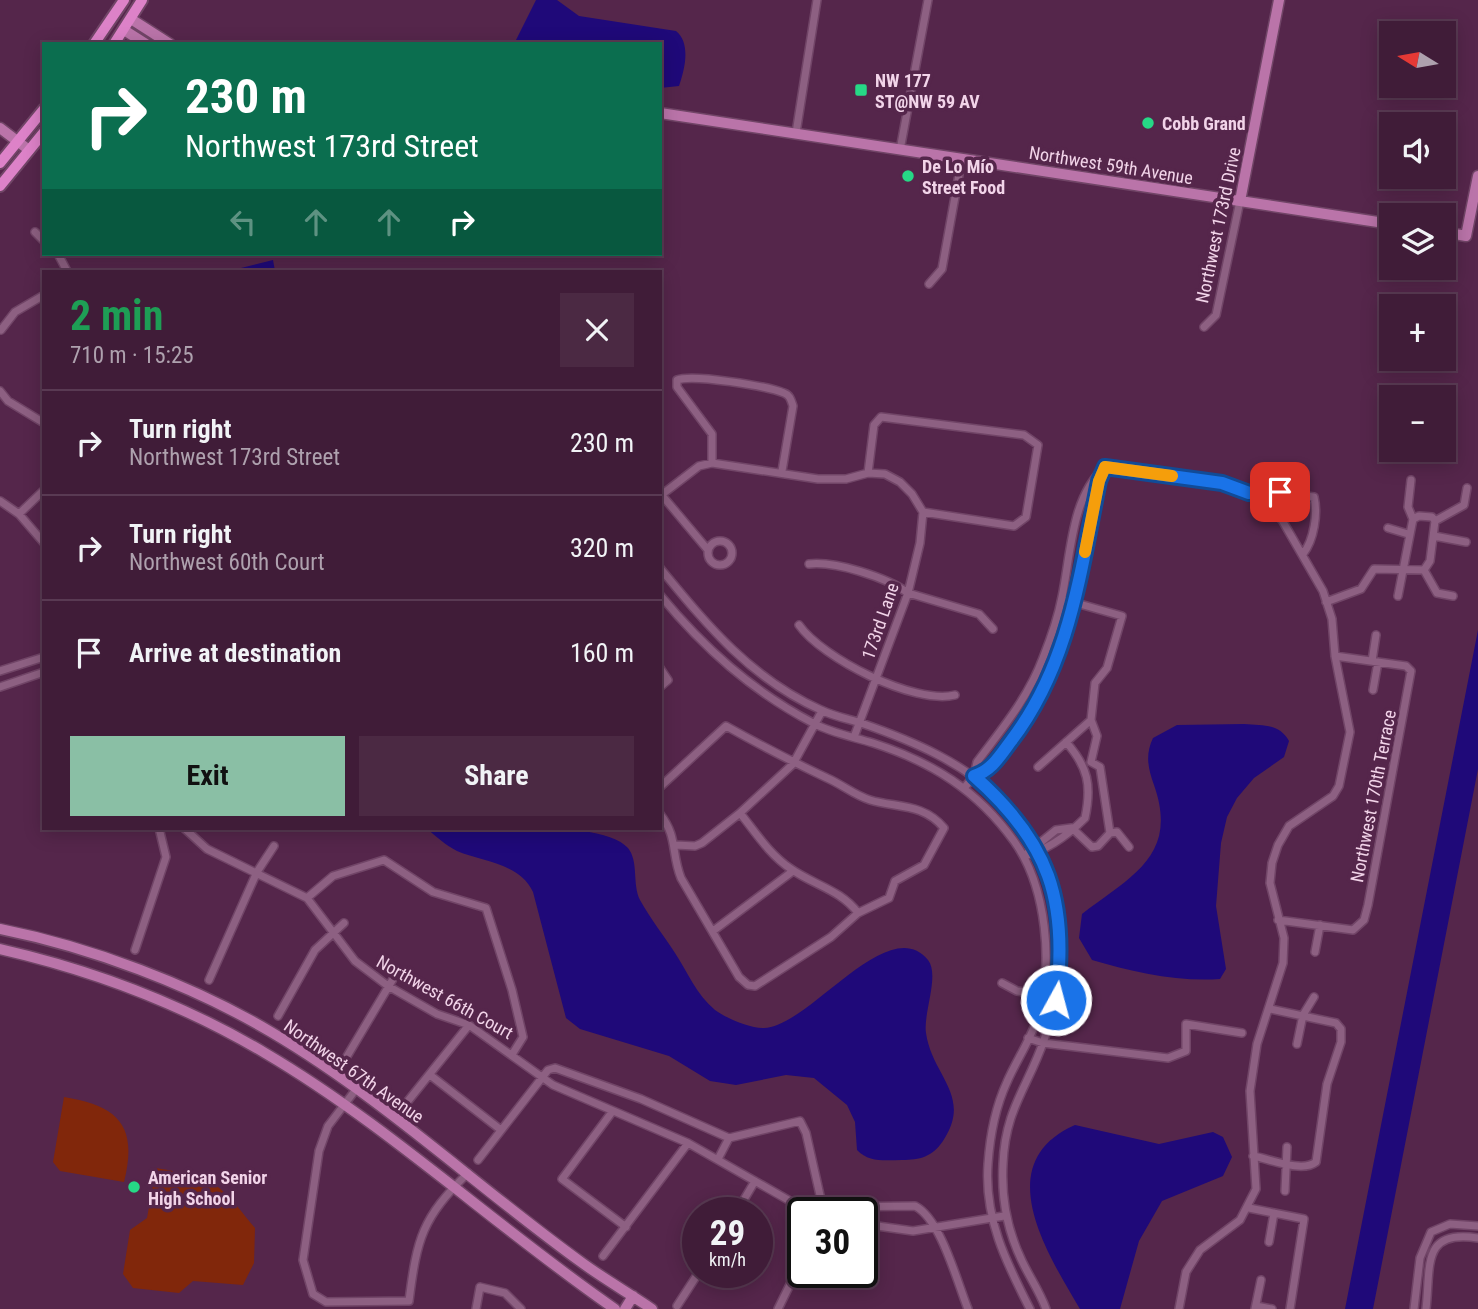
<!DOCTYPE html>
<meta charset="utf-8">
<style>
body{margin:0;font-family:"Roboto Condensed",sans-serif;background:#4b2943;color:#f1f3f6;height:100vh;display:flex;flex-direction:column;font-size:26px;white-space:nowrap}
*{box-sizing:border-box;margin:0}
p{font-size:23px;color:#aea1ae}
.icon{flex:none;width:38px;height:38px;fill:none;stroke:currentColor;stroke-width:2;stroke-linecap:round;stroke-linejoin:round}
.map{position:relative;flex:1;overflow:hidden}
.sheet{position:absolute;left:42px;top:270px;width:620px;height:560px;display:flex;flex-direction:column;background:#401c38;border-radius:0px;box-shadow:0 4px 18px #0003,0 0 0 2px #593a53}
.sheet>*{flex:none}
.top-card{position:absolute;left:42px;top:42px;width:620px;height:214px;border-radius:0px;box-shadow:0 4px 18px #0003,0 0 0 2px #593a53;background:#0b6e4f;color:#fff;overflow:hidden}
.needle{width:46px;rotate:281deg}
.controls{position:absolute;left:1379px;top:21px;display:grid;gap:14px}
.controls a{display:grid;place-items:center;width:77px;height:77px;border-radius:0px;background:#401c38;box-shadow:0 4px 18px #0003,0 0 0 2px #593a53;font-size:35px}
.speed{position:absolute;left:682px;top:1197px;display:flex;gap:14px;font-size:35px;font-weight:700;text-align:center}
.speed>*{display:grid;place-content:center;width:91px;height:91px;border-radius:50%;background:#401c38;box-shadow:0 4px 18px #0003,0 0 0 2px #593a53;line-height:1}
.speed small{font-size:18px;font-weight:400}
.speed .limit{border:4px solid #111;border-radius:10px;background:#fff;color:#111}
.pin{position:absolute;display:grid;place-items:center;width:60px;height:60px;color:#fff;margin:-30px;border-radius:14px;box-shadow:0 4px 10px #0006}
.me{position:absolute;width:77px;margin:-38px;rotate:7deg;stroke-linejoin:round;filter:drop-shadow(0 0 5px #0008)}
.turn{display:flex;align-items:center;gap:24px;height:147px;padding:0 28px;font-size:32px}
.turn .icon{width:91px;height:91px;stroke-width:2.5}
.turn b{display:block;font-size:49px;line-height:60px}
.lanes{display:flex;align-items:center;height:66px;padding:0 28px;background:#0003;justify-content:center;gap:35px;direction:ltr}
.lanes .off{opacity:.35}
.round{display:grid;place-items:center;flex:none;width:74px;height:74px;border-radius:0px;background:#4b2943}
.head{display:flex;align-items:center;justify-content:space-between;height:119px;padding:0 28px}
h1{font-size:42px;font-weight:700;line-height:52px;color:#1e9e55}
.action{display:flex;gap:14px;margin-top:auto;padding:14px 28px}
.action a{flex:1;height:80px;border-radius:0px;background:#8abfa5;color:#111;font-size:28px;font-weight:700;line-height:80px;text-align:center}
.action a+a{background:#4b2943;color:#f1f3f6}
ul{padding:0;list-style:none}
li{display:flex;align-items:center;gap:21px;height:105px;padding:0 28px;border-top:2px solid #593a53}
li div{flex:1}
li b{display:block;font-size:26px}
li em{font-style:normal}
.map>svg:first-child{display:block}
.green{fill:#81270b}
.water{fill:#1f0979}
.lines{fill:none;stroke-linecap:round;stroke-linejoin:round}
.street-casing{stroke:#714567;stroke-width:10}
.secondary-casing{stroke:#714567;stroke-width:13}
.primary-casing{stroke:#714567;stroke-width:14}
.street{stroke:#8d6082;stroke-width:7}
.secondary{stroke:#ba74a9;stroke-width:10}
.primary{stroke:#dd82c8;stroke-width:10}
.route-casing{stroke:#114b97;stroke-width:18}
.route{stroke:#1a73e8;stroke-width:12}
.slow{stroke:#f59e0b;stroke-width:12}
.poi-dot{fill:#26d886;stroke:#55264b;stroke-width:2.5}
.labels{text-anchor:middle;dominant-baseline:central;stroke-width:7;stroke-linejoin:round;paint-order:stroke}
.poi-label{font-size:18px;font-weight:bold;fill:#f2d4e9;stroke:#55264b;text-anchor:start}
.street-label{font-size:18px;fill:#f2d4e9;stroke:#55264b}
</style>
<div class="map">
<svg width="1478" height="1309" viewBox="0 0 1478 1309">
<rect width="100%" height="100%" fill="#55264b"/>
<!-- green -->
<path class="green" d="M64 1097C119 1106 138 1126 124 1182L60 1171 53 1162Z
M156 1168C216 1178 217 1181 255 1228L254 1263 243 1285 193 1281 179 1293 133 1288 123 1274 130 1230 147 1218Z"/>
<!-- water -->
<path class="water" d="M536 0H557L579 16 676 31C691 43 685 69 679 86L660 88V44H514Z
M273 260 275 271H229Z
M1478 630V769L1373 1309H1345Z
M1244 724C1263 726 1279 723 1289 741L1284 757 1254 778 1237 798 1227 817 1221 843 1216 906 1226 969 1220 979C1178 982 1132 972 1092 960L1079 938 1082 914C1131 876 1179 856 1154 785 1148 768 1145 755 1153 738L1177 725Z
M426 828C466 828 603 818 628 848 639 862 632 884 640 900 650 918 664 936 675 953 688 973 696 994 715 1010 724 1017 751 1029 764 1028 809 1027 888 911 928 960 940 975 923 1013 926 1033 932 1076 973 1096 943 1141 932 1157 920 1160 902 1160 886 1160 869 1163 857 1150L855 1122 847 1105 814 1078 786 1075 736 1085 710 1081 669 1056 580 1029 566 1018 533 892C520 863 483 862 457 851 445 845 436 836 426 828Z
M1075 1125 1159 1144 1213 1132 1223 1137 1232 1157 1223 1176 1162 1201 1139 1241 1120 1309H1080C1047 1253 989 1163 1075 1125Z"/>
<g class="lines">
<!-- street casing -->
<g class="street-casing">
<path id="street" d="M796 133 817 0
M900 150 928 0
M35 232 44 241
M58 254 67 271
M929 284 942 269 962 158
M1204 327 1216 315 1240 201
M1 330 15 312 44 295
M0 391 8 401 44 423
M712 463V434L677 387V380C693 374 767 386 784 393 790 395 791 400 793 406L782 471
M1105 467 1222 483 1249 493 1263 491 1314 497C1318 514 1314 540 1303 554
M660 493 708 550
M660 496 699 466 712 463 818 479H846L868 473 885 474 900 482 912 494 923 512 1014 526 1026 517 1038 445 1024 435 881 417 874 425 868 473
M0 501 19 514 44 543
M19 514 44 490
M1413 519 1419 516 1432 517 1435 521
M1388 528 1408 534
M1434 536 1466 542
M708 553a12 12 0 1 1 24 0a12 12 0 1 1-24 0Z
M809 564C835 561 886 577 908 593L979 614 993 629
M660 568C707 625 751 679 821 710 833 716 848 719 861 723 913 741 965 763 1003 802 1065 865 1072 960 1044 1040 1028 1087 1005 1109 1003 1164 1001 1199 1007 1230 1022 1261 1030 1278 1040 1292 1046 1309
M1424 570 1430 561 1435 521 1464 505 1467 488
M1424 570 1437 593 1453 596
M660 595C704 648 752 691 813 723 831 733 854 737 873 743 932 762 977 790 1014 841 1047 887 1054 966 1037 1019 1030 1041 1016 1061 1007 1082 995 1108 990 1135 988 1164 984 1218 1006 1262 1030 1309
M1398 596 1413 519 1408 507 1411 480
M1326 602 1361 589 1374 569 1424 570
M799 625C822 658 914 705 955 695
M1372 661 1376 635
M660 668 668 680 660 687
M0 671 44 657
M0 687 44 672
M1373 690 1378 662
M1091 720 1097 736 1091 762 1100 767 1110 833
M854 737 908 593 920 543 923 512
M1038 767 1091 720 1095 683 1107 668 1122 616 1062 599
M974 776 989 771 1022 727 1053 673 1075 603 1103 471
M660 787 726 726C760 745 793 762 827 778 843 785 854 795 870 800 897 808 923 803 944 828L924 865 895 881 889 898 858 913 831 937 755 986 748 985 739 977 681 878C671 853 678 837 660 814
M965 787 974 776 977 762C1002 729 1028 698 1043 658 1051 638 1058 618 1062 597 1071 554 1071 497 1105 467
M740 813C756 833 769 854 791 869 814 885 841 890 858 913
M184 828 207 849 307 898 355 961 388 986 437 1014 469 1025 553 1085 688 1143 804 1209 816 1213
M1072 828 1092 847 1098 846 1110 833 1117 832 1129 847
M676 845 695 846 702 843 740 813 793 764 822 711
M1025 855 1056 830 1071 828
M1024 856C1048 850 1067 836 1085 818 1092 785 1088 767 1066 742
M307 898 333 876 384 860 433 892 486 908 512 990 523 1037 513 1053
M1278 920 1353 930 1364 920 1368 905 1411 671 1406 666 1335 656
M713 931 793 871
M135 950 166 857 159 828
M1315 952 1320 925
M209 980 257 872 274 846
M1002 983 1017 991 1041 994
M278 1016 315 950 344 923
M1028 1038 1043 1043 1168 1058 1186 1051V1024L1242 1033
M1297 1044 1303 1015 1314 997
M346 1058 396 974
M430 1075 501 1130
M357 1088 328 1126 319 1151 303 1260 313 1294 326 1302 409 1301C417 1238 422 1218 468 1173
M408 1101 469 1025
M612 1112 562 1179 626 1227
M1253 1156C1270 1159 1302 1173 1316 1162L1327 1084 1341 1042V1029L1336 1023 1270 1009
M718 1159 729 1138 800 1121 806 1133 824 1213
M478 1160 548 1070 555 1068 641 1099 729 1138
M1285 1191 1287 1147
M836 1207 915 1206C941 1219 957 1282 968 1309
M871 1207 864 1247 871 1257
M1249 1208 1304 1219 1290 1309
M736 1213 755 1181
M863 1224 913 1231 1004 1216
M1269 1242 1274 1213
M603 1256 688 1143
M677 1306 699 1272
M1256 1306 1272 1309
M476 1309 480 1287 505 1293 521 1309
M778 1309 803 1258
M1179 1309 1186 1272 1200 1250 1240 1220 1256 1189 1250 1091 1257 1044 1283 963 1284 938 1270 883 1272 863 1278 845 1289 826 1333 796 1339 786 1350 732 1335 656 1332 619 1323 591 1282 520 1249 493
M1255 1309 1261 1280
M1414 1309 1420 1258 1431 1232 1450 1224 1478 1226
M1426 1309C1431 1266 1421 1229 1478 1238"/>
</g>
<!-- secondary casing -->
<g class="secondary-casing">
<path id="secondary" d="M131 19 170 44
M124 30 146 44
M660 113 1391 224
M0 128 29 150
M1240 201 1279 0
M1444 232 1466 236 1478 176
M0 929C90 947 192 985 271 1032 383 1098 477 1187 581 1262 604 1279 629 1293 652 1309
M0 949C92 970 184 1005 265 1053 389 1126 496 1227 615 1309
M625 1309 633 1296"/>
</g>
<!-- primary casing -->
<g class="primary-casing">
<path id="primary" d="M94 44 124 0
M114 44 142 0
M0 163 44 109
M0 186 44 132"/>
</g>
<!-- street -->
<use href="#street" class="street"/>
<!-- secondary -->
<use href="#secondary" class="secondary"/>
<!-- primary -->
<use href="#primary" class="primary"/>
</g>
<g class="lines">
<!-- route casing -->
<g class="route-casing">
<path id="route" d="M1056 1000C1069 901 1049 842 974 776 992 770 999 757 1011 741 1070 664 1080 573 1099 481L1105 467 1222 483 1249 493 1280 492"/>
</g>
<!-- route -->
<use href="#route" class="route"/>
<!-- slow -->
<path class="slow" d="M1085 552 1099 481 1105 467 1172 476"/>
</g>
<!-- markers -->
<g class="poi-dot">
<rect x="854" y="83" width="14" height="14" rx="3.5"/>
<circle cx="1148" cy="123" r="7"/>
<circle cx="908" cy="176" r="7"/>
<circle cx="134" cy="1187" r="7"/>
</g>
<g class="labels">
<!-- poi labels -->
<g class="poi-label">
<text x="875" y="80">NW 177<tspan x="875" dy="21">ST@NW 59 AV</tspan></text>
<text x="1162" y="123">Cobb Grand</text>
<text x="922" y="166">De Lo Mío<tspan x="922" dy="21">Street Food</tspan></text>
<text x="148" y="1177">American Senior<tspan x="148" dy="21">High School</tspan></text>
</g>
<!-- street labels -->
<g class="street-label">
<text transform="translate(1111 165) rotate(9)">Northwest 59th Avenue</text>
<text transform="translate(1218 225) rotate(-78)">Northwest 173rd Drive</text>
<text transform="translate(880 621) rotate(-71)">173rd Lane</text>
<text transform="translate(1373 796) rotate(-79)">Northwest 170th Terrace</text>
<text transform="translate(445 997) rotate(29)">Northwest 66th Court</text>
<text transform="translate(354 1071) rotate(35)">Northwest 67th Avenue</text>
</g>
</g>
</svg>
<div class="controls">
<a><svg class="needle" viewBox="-14 -14 28 28"><path d="M0-13l5 13h-10z" fill="#e53935"/><path d="M0 13l5-13h-10z" fill="#aea1ae"/></svg></a>
<a><svg class="icon" aria-label="sound" viewBox="0 0 24 24"><path d="M4 9h4l5-4v14l-5-4H4zM17 9q2 3 0 6"/></svg></a>
<a><svg class="icon" aria-label="layers" viewBox="0 0 24 24"><path d="M12 4l9 5-9 5-9-5zM3 14l9 5 9-5"/></svg></a>
<a>+</a>
<a>−</a>
</div>
<div class="speed"><div>29<small>km/h</small></div><div class="limit">30</div></div>
<div class="pin" style="left:1280px;top:492px;background:#d93025"><svg class="icon" aria-label="arrive" viewBox="0 0 24 24"><path d="M6 21V4h12l-3 4 3 4H6"/></svg></div>
<svg class="me" style="left:1056px;top:1000px" viewBox="-20 -20 40 40"><circle r="17" fill="#1a73e8" stroke="#fff" stroke-width="3"/><path d="M0-11L8 9 0 5-8 9z" fill="#fff"/></svg>
<div class="top-card">
<div class="turn"><svg class="icon" aria-label="right" viewBox="0 0 24 24"><path d="M7 20v-9h11M14 6l5 5-5 5"/></svg><div><b>230 m</b>Northwest 173rd Street</div></div>
<div class="lanes"><svg class="icon off" aria-label="left" viewBox="0 0 24 24"><path d="M17 20v-9H6M10 6l-5 5 5 5"/></svg><svg class="icon off" aria-label="ahead" viewBox="0 0 24 24"><path d="M12 20V5M6 11l6-6 6 6"/></svg><svg class="icon off" aria-label="ahead" viewBox="0 0 24 24"><path d="M12 20V5M6 11l6-6 6 6"/></svg><svg class="icon" aria-label="right" viewBox="0 0 24 24"><path d="M7 20v-9h11M14 6l5 5-5 5"/></svg></div>
</div>
<section class="sheet">
<div class="head"><div><h1>2 min</h1><p>710 m · 15:25</p></div><a class="round"><svg class="icon" aria-label="close" viewBox="0 0 24 24"><path d="M6 6l12 12M18 6L6 18"/></svg></a></div>
<ul>
<li><svg class="icon" aria-label="right" viewBox="0 0 24 24"><path d="M7 20v-9h11M14 6l5 5-5 5"/></svg><div><b>Turn right</b><p>Northwest 173rd Street</p></div><em>230 m</em></li>
<li><svg class="icon" aria-label="right" viewBox="0 0 24 24"><path d="M7 20v-9h11M14 6l5 5-5 5"/></svg><div><b>Turn right</b><p>Northwest 60th Court</p></div><em>320 m</em></li>
<li><svg class="icon" aria-label="arrive" viewBox="0 0 24 24"><path d="M6 21V4h12l-3 4 3 4H6"/></svg><div><b>Arrive at destination</b></div><em>160 m</em></li>
</ul>
<div class="action"><a>Exit</a><a>Share</a></div>
</section>
</div>
